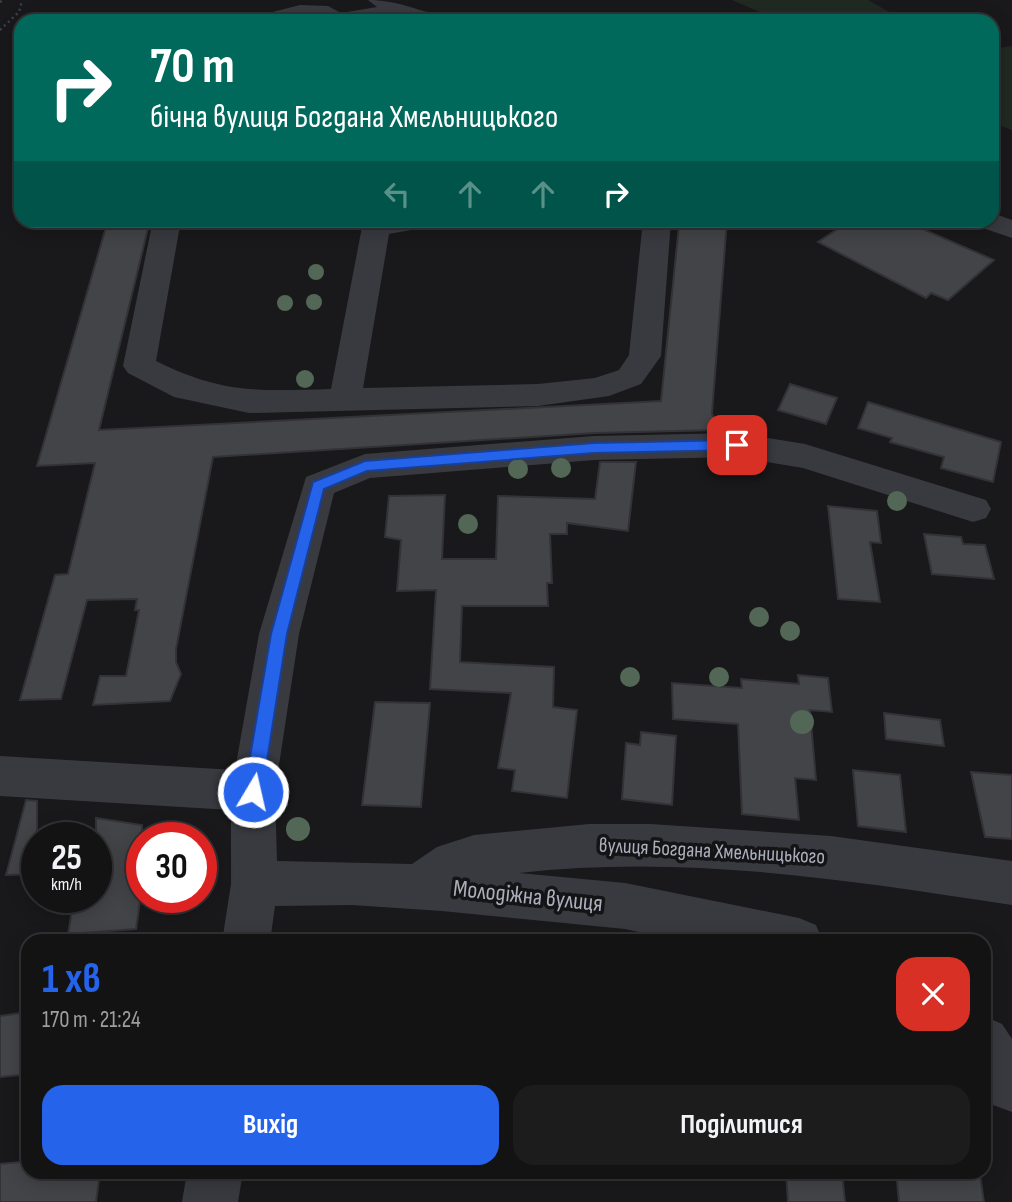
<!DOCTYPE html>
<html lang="uk">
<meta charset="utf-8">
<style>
body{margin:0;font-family:"Sofia Sans Condensed",sans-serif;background:#1c1c1d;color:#f1f3f6;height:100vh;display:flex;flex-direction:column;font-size:26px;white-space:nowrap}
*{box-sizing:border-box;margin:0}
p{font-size:23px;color:#9d9ea0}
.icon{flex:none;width:38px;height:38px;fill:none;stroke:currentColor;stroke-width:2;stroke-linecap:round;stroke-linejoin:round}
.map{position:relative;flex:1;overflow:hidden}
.drawer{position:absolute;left:21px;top:934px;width:970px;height:245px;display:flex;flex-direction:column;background:#131314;border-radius:21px;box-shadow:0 4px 18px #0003,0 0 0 2px #323234}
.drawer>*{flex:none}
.guide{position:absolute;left:14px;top:14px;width:985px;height:214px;border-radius:21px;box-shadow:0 4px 18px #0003,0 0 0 2px #323234;background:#00695c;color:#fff;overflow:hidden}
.speed{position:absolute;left:21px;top:822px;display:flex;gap:14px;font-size:35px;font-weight:700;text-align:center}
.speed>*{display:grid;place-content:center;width:91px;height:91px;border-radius:50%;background:#131314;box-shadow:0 4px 18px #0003,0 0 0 2px #323234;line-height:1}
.speed small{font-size:18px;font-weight:400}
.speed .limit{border:10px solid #d22;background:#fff;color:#111}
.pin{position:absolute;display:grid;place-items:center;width:60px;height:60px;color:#fff;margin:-30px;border-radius:14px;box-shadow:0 4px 10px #0006}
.me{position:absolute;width:77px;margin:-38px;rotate:9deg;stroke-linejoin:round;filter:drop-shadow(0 0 5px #0008)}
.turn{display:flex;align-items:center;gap:24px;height:147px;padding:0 21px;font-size:32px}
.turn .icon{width:91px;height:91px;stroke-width:2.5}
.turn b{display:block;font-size:49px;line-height:60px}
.lanes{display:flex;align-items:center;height:66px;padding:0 21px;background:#0003;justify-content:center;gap:35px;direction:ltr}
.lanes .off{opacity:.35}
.round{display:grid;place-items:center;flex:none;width:74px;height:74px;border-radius:21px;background:#1c1c1d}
.summary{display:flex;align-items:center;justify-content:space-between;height:119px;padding:0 21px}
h1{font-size:42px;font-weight:700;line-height:52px;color:#2563eb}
.primary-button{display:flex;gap:14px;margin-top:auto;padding:14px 21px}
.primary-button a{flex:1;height:80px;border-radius:21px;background:#2563eb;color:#fff;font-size:28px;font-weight:700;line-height:80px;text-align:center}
.primary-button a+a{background:#1c1c1d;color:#f1f3f6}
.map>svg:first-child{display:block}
.green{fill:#202922}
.building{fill:#434448;stroke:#333237;stroke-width:2}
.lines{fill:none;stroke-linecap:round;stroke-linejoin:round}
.path{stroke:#3f4147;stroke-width:2.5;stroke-dasharray:2 3.5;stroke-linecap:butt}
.minor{fill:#393a40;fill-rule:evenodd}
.tree{fill:#526755}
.route{fill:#2563eb;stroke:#184099;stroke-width:2}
.labels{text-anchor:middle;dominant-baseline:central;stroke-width:7;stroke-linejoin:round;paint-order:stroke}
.street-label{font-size:21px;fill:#aaafbb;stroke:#141416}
.near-street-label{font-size:24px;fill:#aaafbb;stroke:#141416}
</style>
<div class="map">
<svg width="1012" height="1202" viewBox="0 0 1012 1202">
<rect width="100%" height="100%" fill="#19191b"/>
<!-- green -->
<path class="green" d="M732 0H868L905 21H752L762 13Z
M1012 46V130L992 123V49Z"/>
<!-- building -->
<path class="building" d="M108 220H150L99 430 661 401 679 225 693 226V220H727L712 413 717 430 594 433 213 457 176 649V662L181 674 170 701 93 705 100 676H126L139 610H135L137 599 87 600 61 699 20 700 55 575 68 574 95 463 37 466Z
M851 220H902L994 260 948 300 931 293 926 298 818 242Z
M790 384 837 398 826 424 778 410Z
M868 402 1001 442 993 482 941 468 944 457 890 442 892 438 858 428Z
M600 462H636L628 531 567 523V534H550L552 583H547L548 606H462L460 662 554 667 553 707 577 710 567 798 512 791 515 770 498 768 511 693 430 689 436 590 397 591 401 540 385 537 389 496 445 495 442 559H496L498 496 595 499Z
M828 506 877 511 881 543 870 542 880 602 838 599Z
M924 534 961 537 963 544 985 545 994 579 932 574Z
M798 675 828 678 832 712 810 710 816 780 795 778 799 820 742 814 738 724 673 719 672 683 742 688 741 679 799 684Z
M375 702 430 703 421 807 362 805Z
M884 713 940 720 944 746 886 739Z
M641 732 676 736 672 805 622 799 626 743 640 745Z
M853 770 900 775 906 832 858 826Z
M971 772 1012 775V839L985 837Z
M26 800 37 801V874L6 875Z
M96 818 142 825V888L136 929 68 934 74 898H96Z
M28 1012V1074L0 1077V1016Z
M28 1161V1172H100L96 1202H0V1164Z
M786 1172H842L845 1202H788Z
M896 1172 980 1175 984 1202H899Z"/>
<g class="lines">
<!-- path -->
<path class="path" d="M0 2 4 0
M0 30 19 12 22 0"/>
<!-- minor -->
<path class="minor" d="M368 0C397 0 415 10 443 16L446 21H408L397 16 371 21 301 17 288 21H254L257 16 300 5 328 6 341 13 377 7Z
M992 213 1012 220V238L977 226 974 220H992Z
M153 220H181L156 361C222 394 259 391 331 389L362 227 369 220H415L411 230 389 234 363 388 538 384 595 378 619 370 629 355 643 220H671L661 356 641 384 609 396 538 406 249 413 174 397 128 373 123 366Z
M737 433 805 444 986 500 991 509 986 518 973 522 803 468 737 457 594 460 370 478 334 493 299 634 275 791 277 861 412 864 437 847 474 835 589 824H650L831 836 1012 861V905C849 880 684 854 519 873L625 883 799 918 816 925 823 942H683L625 929 442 911 352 905 275 906 270 942H222L231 884V810L0 796V756L235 770 259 634 306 477 365 454 594 436Z
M984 1016 1002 1024 1012 1039V1112L993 1105 984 1089Z
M187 1172H243L238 1202H182Z"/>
</g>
<!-- trees -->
<g class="tree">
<circle cx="316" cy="272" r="8"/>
<circle cx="314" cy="302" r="8"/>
<circle cx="285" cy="303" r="8"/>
<circle cx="305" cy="379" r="9"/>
<circle cx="561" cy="468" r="10"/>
<circle cx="518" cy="469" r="10"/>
<circle cx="897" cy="501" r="10"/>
<circle cx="468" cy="524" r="10"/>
<circle cx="759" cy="617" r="10"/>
<circle cx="790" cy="631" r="10"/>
<circle cx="630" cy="677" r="10"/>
<circle cx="719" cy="677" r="10"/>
<circle cx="802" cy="722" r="12"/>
<circle cx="298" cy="829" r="12"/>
</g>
<!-- route -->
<path class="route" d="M737 440 744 445 737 450 594 453 367 471 324 489 287 634 262 792 260 797 253 800 247 797 244 792 271 634 313 482 365 461 594 443Z"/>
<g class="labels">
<!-- street labels -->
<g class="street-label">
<text transform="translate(712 851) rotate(3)">вулиця Богдана Хмельницького</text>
</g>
<!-- near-street labels -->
<g class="near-street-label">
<text transform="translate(528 896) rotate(6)">Молодіжна вулиця</text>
</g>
</g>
</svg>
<div class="speed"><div>25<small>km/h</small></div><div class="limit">30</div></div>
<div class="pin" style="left:737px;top:445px;background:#d93025"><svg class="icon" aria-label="arrive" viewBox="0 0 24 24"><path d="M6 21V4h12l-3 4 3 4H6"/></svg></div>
<svg class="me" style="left:253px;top:792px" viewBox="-20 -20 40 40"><circle r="17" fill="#2563eb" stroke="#fff" stroke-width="3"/><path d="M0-11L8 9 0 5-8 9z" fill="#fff"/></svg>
<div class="guide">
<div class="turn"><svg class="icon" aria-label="right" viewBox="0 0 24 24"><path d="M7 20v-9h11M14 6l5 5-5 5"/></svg><div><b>70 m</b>бічна вулиця Богдана Хмельницького</div></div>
<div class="lanes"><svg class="icon off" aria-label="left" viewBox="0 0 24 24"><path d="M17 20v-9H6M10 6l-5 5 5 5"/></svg><svg class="icon off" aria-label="ahead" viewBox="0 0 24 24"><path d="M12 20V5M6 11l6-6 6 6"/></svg><svg class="icon off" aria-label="ahead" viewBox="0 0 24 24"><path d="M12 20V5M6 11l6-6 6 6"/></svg><svg class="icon" aria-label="right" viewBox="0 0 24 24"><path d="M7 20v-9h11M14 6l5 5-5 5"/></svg></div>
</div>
<section class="drawer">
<div class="summary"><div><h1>1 хв</h1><p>170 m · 21:24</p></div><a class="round" style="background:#d93025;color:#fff"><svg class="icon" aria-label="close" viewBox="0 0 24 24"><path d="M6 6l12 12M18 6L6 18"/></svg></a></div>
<div class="primary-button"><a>Вихід</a><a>Поділитися</a></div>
</section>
</div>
